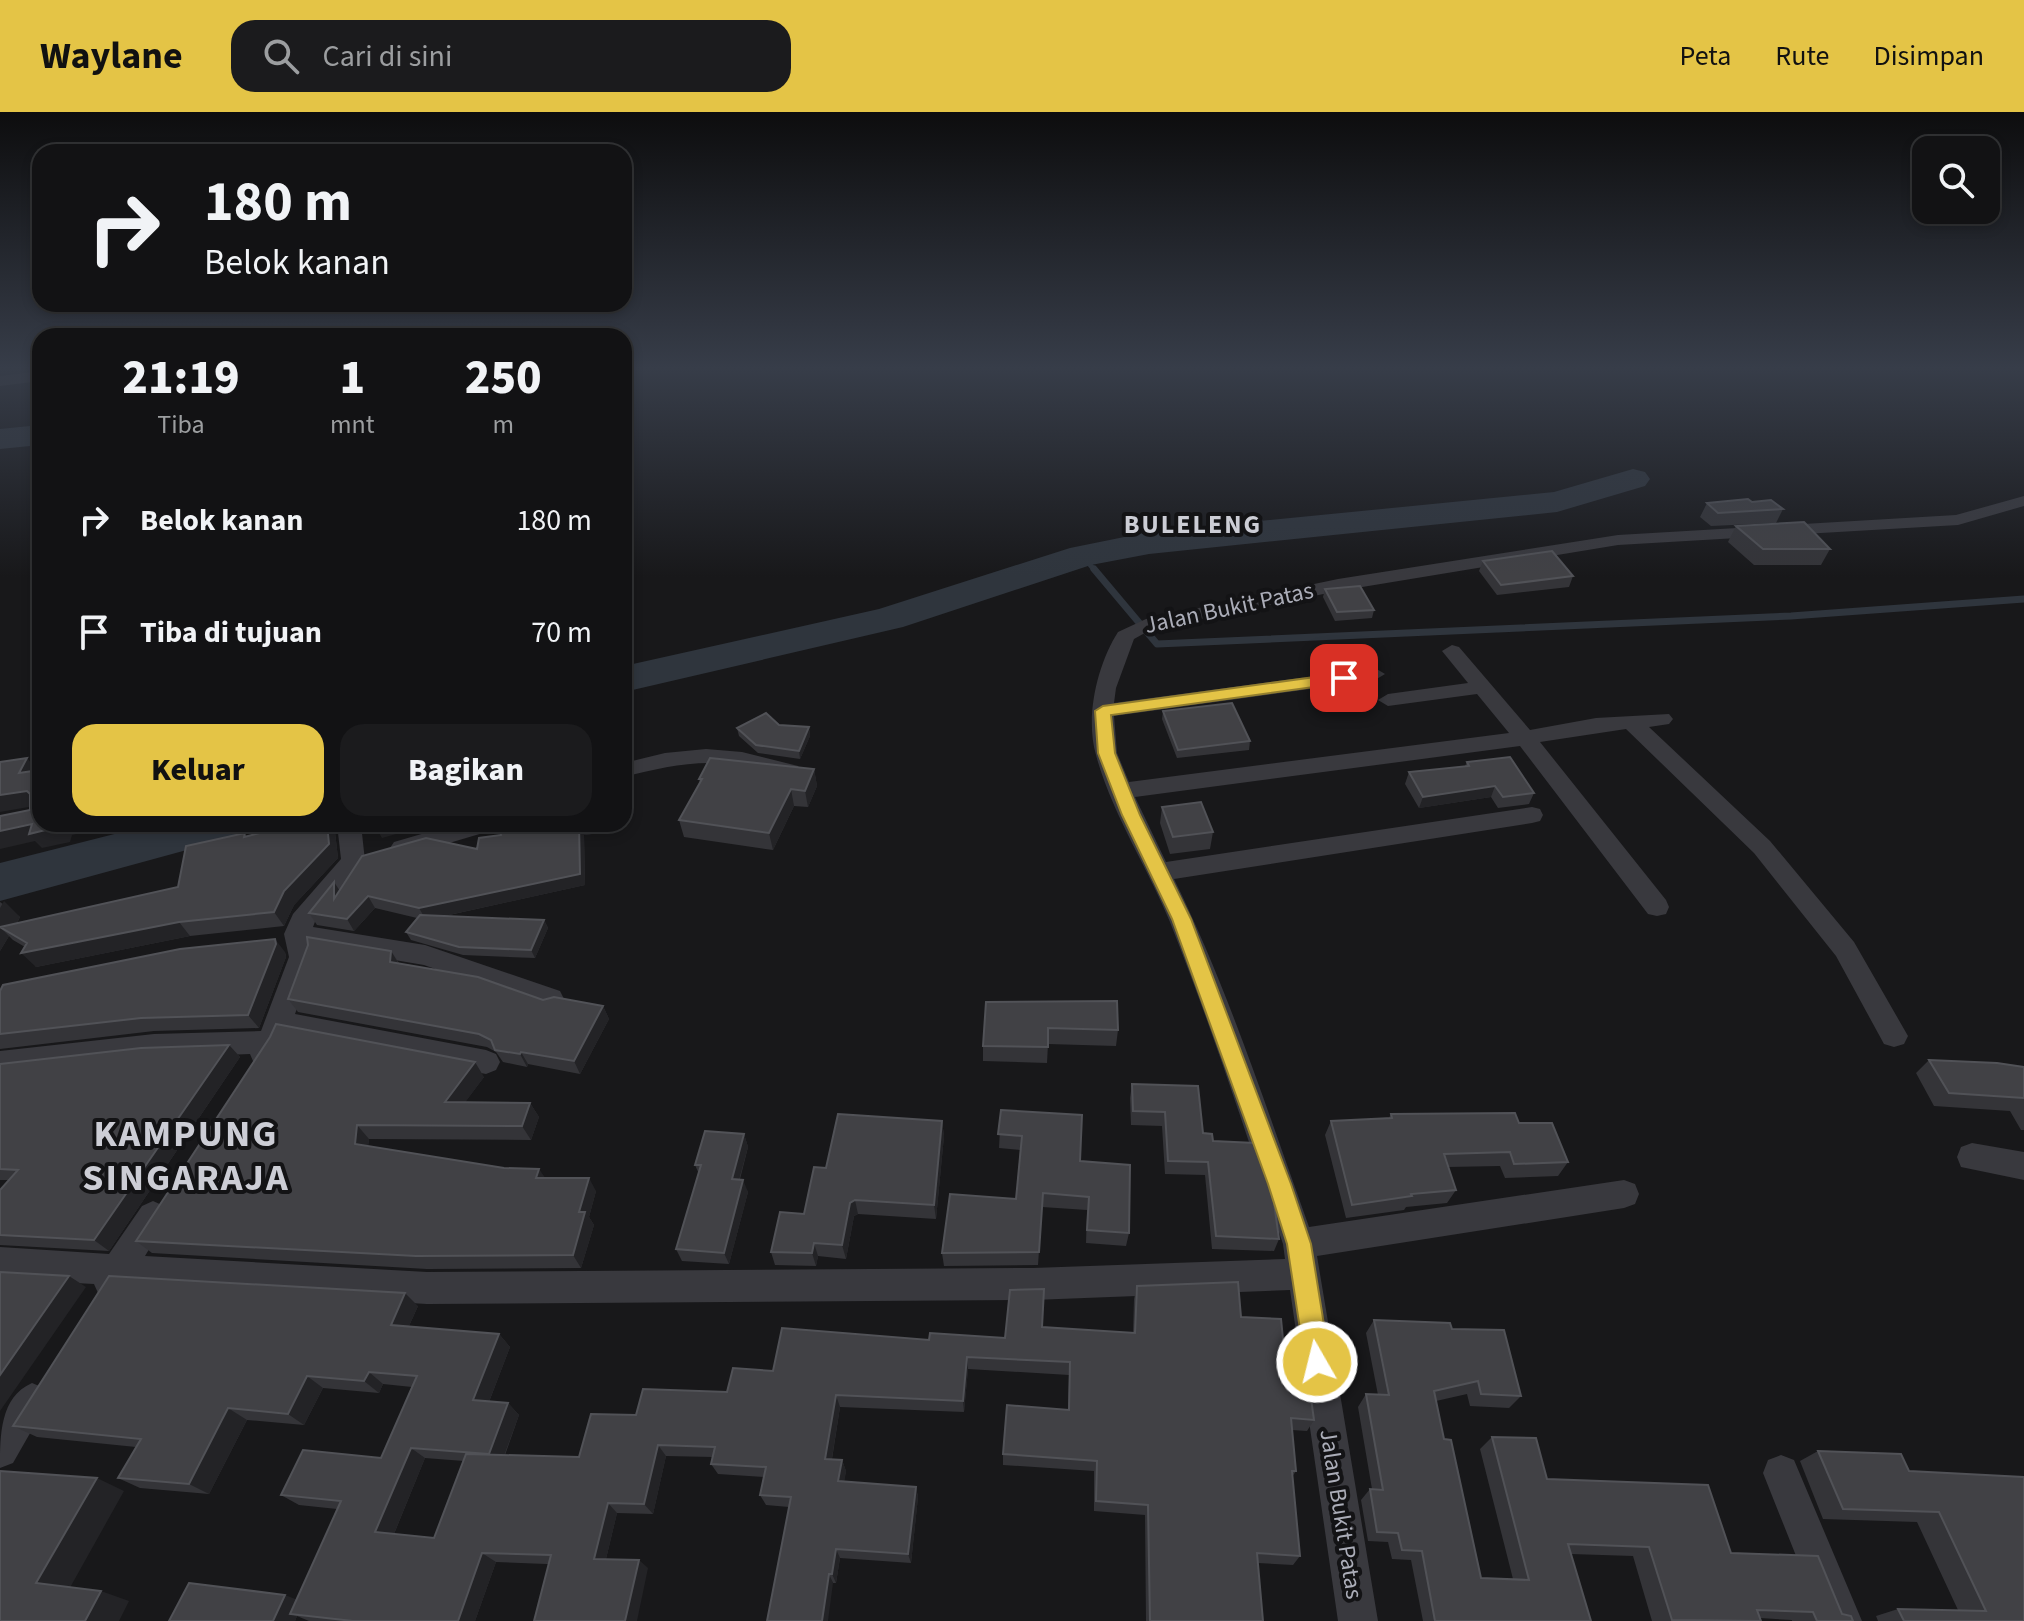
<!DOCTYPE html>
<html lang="id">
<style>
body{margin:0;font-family:"Source Sans 3",sans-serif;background:#1b1b1d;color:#f1f3f6;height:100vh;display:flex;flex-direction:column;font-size:30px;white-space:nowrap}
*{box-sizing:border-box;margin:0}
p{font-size:26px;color:#9c9ea0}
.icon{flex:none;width:44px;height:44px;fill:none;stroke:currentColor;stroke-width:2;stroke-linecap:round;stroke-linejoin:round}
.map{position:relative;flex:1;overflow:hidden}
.panel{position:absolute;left:32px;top:216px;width:600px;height:504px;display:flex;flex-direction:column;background:#121214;border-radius:24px;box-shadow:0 4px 12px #0003,0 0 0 2px #313234}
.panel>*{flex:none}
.top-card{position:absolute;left:32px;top:32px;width:600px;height:168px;border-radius:24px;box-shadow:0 4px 12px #0003,0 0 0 2px #313234;background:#121214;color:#f1f3f6;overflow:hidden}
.buttons{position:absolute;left:1912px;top:24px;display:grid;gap:16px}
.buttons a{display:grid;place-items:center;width:88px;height:88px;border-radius:16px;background:#121214;box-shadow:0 4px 12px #0003,0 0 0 2px #313234;font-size:40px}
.pin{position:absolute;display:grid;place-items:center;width:68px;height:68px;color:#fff;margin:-34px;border-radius:16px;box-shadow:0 4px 12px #0006}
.me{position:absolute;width:88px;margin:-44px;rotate:352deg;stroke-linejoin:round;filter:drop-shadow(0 0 6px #0008)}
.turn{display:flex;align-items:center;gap:28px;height:168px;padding:0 40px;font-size:36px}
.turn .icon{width:104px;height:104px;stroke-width:2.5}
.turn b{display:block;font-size:56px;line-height:68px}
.eta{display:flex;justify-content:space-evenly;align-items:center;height:136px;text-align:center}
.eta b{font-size:48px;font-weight:800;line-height:56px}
.button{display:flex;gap:16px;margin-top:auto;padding:16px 40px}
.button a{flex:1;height:92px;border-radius:24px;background:#e4c446;color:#111;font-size:32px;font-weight:800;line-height:92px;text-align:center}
.button a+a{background:#1b1b1d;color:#f1f3f6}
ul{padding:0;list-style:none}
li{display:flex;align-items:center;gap:24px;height:112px;padding:0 40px}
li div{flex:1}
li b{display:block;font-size:30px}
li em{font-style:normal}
header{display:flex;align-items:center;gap:48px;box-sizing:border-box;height:112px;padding:0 40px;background:#e4c446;color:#111}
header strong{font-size:38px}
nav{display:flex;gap:44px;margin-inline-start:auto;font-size:28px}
.search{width:560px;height:72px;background:#1b1b1d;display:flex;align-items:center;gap:20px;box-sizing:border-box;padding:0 28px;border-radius:24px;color:#9c9ea0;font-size:30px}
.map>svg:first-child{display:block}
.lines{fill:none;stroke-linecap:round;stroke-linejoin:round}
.stream-far1{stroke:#2f353d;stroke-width:5}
.stream{stroke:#2f353d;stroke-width:7}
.river{fill:#2f353d;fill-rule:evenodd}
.minor{fill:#39393e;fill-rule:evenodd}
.tertiary{fill:#39393e;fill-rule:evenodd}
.wall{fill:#343438;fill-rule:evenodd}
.shaded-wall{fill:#232326}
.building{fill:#414145;stroke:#515257;stroke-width:2}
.route{fill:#e4c446;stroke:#947f2e;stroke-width:2}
.labels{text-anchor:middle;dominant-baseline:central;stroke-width:8;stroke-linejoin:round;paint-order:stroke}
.street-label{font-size:24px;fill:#abadb8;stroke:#131315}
.far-district-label{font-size:26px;font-weight:bold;letter-spacing:2px;fill:#cccdd5;stroke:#131315}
.near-district-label{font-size:38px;font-weight:bold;letter-spacing:2px;fill:#cccdd5;stroke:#131315}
</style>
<header>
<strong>Waylane</strong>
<div class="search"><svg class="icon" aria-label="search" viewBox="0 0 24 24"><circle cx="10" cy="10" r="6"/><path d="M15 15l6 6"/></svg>Cari di sini</div>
<nav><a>Peta</a><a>Rute</a><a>Disimpan</a></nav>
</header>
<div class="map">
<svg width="2024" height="1509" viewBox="0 0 2024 1509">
<rect width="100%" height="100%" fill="#18181a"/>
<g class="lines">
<!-- stream-far1 -->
<path class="stream-far1" d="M1083 444 1095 459"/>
<!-- stream -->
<path class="stream" d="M1094 457 1157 532 1791 504 2024 487"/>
<!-- river -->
<path class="river" d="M40 313V333L0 337V317Z
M1633 357 1645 360 1650 367 1645 374 1557 400 1149 442 1091 453 903 515 624 580V554L879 497 1070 436 1149 420 1554 380Z
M154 712H245L238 724 0 789V751Z"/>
<!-- minor -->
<path class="minor" d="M2024 384V394L1958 413 1618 433 1338 479 1152 517 1134 527 1116 576 1114 591 1375 556 1385 562 1375 568 1114 604 1117 641 1129 670 1509 621 1477 582 1388 594 1378 588 1388 582 1468 571 1442 539 1452 533 1459 535 1530 618 1596 606 1669 602 1673 607 1669 612 1649 615 1770 729 1854 830 1908 924 1904 932 1894 935 1884 932 1836 844 1754 741 1626 617 1540 630 1666 788 1669 795 1666 802 1657 804 1648 802 1520 634 1135 685 1166 750 1532 695 1540 697 1543 703 1540 709 1532 711 1174 767C1229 879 1267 998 1309 1115L1624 1068 1635 1072 1639 1082 1635 1092 1624 1096 1317 1144 1378 1509H1338L1290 1178 1033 1188 427 1192 125 1174 120 1181 109 1186 98 1181 94 1172 0 1167V1135L109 1142 142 1094 153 1089 164 1094 169 1104 145 1144 427 1160 1033 1156 1285 1147 1283 1132C1247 1024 1212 916 1170 810 1147 754 1112 702 1096 643 1085 605 1097 553 1118 520L1146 507 1338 467 1618 423 1956 403Z
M706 637 742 640 798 654 801 659 798 664 790 666C773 665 758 658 741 654 702 646 662 655 624 665V651L665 641Z
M337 712H361L365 749 316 807 313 815 425 833 560 879 564 887 560 895 551 898 424 853 312 834 315 845 295 902 486 938 496 942 500 950 496 958 486 962 287 923 273 949 263 953 253 949 250 942 154 946 0 963V939L154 922 261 919 289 845 284 822 293 802 341 747Z
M456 712H497L493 718 402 745 394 742 390 736 394 730Z
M1972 1031 2024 1040V1068L1961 1055 1957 1045 1961 1035Z
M32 1271 44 1276 49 1288 13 1351 0 1356C0 1323 0 1285 32 1271Z
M1781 1343 1794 1348 1862 1509H1822L1763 1361 1768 1348Z"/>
<!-- tertiary -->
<path class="tertiary" d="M40 259V269L0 274V264Z"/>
</g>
<!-- wall -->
<path class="wall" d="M1752 390 1783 397 1776 411 1711 414 1700 405 1707 391Z
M1736 414 1830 437 1821 453H1754L1728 430Z
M1483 449 1573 464 1569 475 1497 483 1479 459Z
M1325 477 1374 498 1372 506 1335 509 1323 485Z
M1163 599 1250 629 1249 638 1177 646 1162 607Z
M779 613 809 615 810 624 800 647 758 641 739 624 737 616Z
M1467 650 1534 681 1529 692 1498 696 1491 685 1419 696 1405 672 1409 660 1465 654Z
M814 657 817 674 808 695 794 694 773 738 684 725 679 708 700 671 699 667Z
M1162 695 1213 720 1210 737 1170 742 1160 711Z
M305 712H330L335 720 338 746 294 793 284 814 190 824 36 855 25 835 13 828 9 824 0 839V790L20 805 17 811 178 775 248 725Z
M498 712H589L592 722 584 723 585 773 445 804 544 808 548 816 535 846 463 843 411 828 406 820 417 806 375 796 354 819 317 813 309 801 340 779 477 737 501 723Z
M308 833 391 839 399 851 543 888 603 894 609 907 580 962 528 952 527 955 503 950 496 940 487 935 298 900 288 887Z
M285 840 286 845 259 916 154 919 0 937V879Z
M986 890 1118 918 1116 934 1048 932 1047 951 983 949V934Z
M270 925 484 965 465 990 530 991 539 1005 531 1028 369 1027 368 1034 545 1066 596 1079 589 1105 594 1113 581 1156 427 1157 152 1141 136 1129Z
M229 933 240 945 109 1139 0 1133V1078L9 1068H0V952Z
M1929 948 2024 955V1018H2021L2010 999 1934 994 1916 961Z
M1132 972 1203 1021 1213 1029 1279 1127 1274 1139 1212 1137 1205 1063 1165 1062 1162 1014 1131 1013 1130 986Z
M1001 998 1080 1049 1129 1121 1126 1134 1086 1131 1087 1098 1042 1095 1038 1153 944 1154 942 1141 1016 1087 1020 1038 999 1036Z
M1391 1002 1519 1011 1568 1050 1558 1064 1505 1066 1500 1054 1448 1055 1456 1078 1447 1091 1406 1095 1404 1098 1346 1106 1325 1023 1331 1009 1389 1006Z
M942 1009 944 1024 936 1107 858 1102 854 1104 846 1147 818 1144 816 1154 775 1153 771 1140 804 1102 826 1056Z
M744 1022 748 1035 740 1067 748 1080 729 1152 682 1149 676 1137 699 1062 695 1053Z
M1137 1174 1241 1205 1288 1277 1314 1308 1307 1319 1292 1318 1296 1359 1292 1365 1300 1444 1293 1453 1258 1451 1263 1509H1146L1145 1403 1094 1399V1359L1003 1353V1342L1068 1298 1069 1263 968 1257 964 1300 840 1295 832 1347 842 1348 846 1359 844 1369 916 1375 918 1385 911 1451 840 1446 836 1471H833L789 1395 766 1393 760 1383 764 1365 718 1362 711 1352 713 1345 666 1344 653 1402 617 1401 606 1447 648 1456 496 1450 475 1509H309L297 1504 295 1509H169L297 1488 337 1397 299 1393 281 1383 381 1346 412 1275 383 1272 379 1281 323 1276 304 1313 247 1308 209 1382 140 1376 118 1366 136 1335 37 1325 13 1314 418 1194 409 1214 499 1222 510 1235 489 1290 508 1291 519 1303 505 1343 579 1345 636 1303 727 1280 773 1259 929 1228 1005 1226 1042 1215 1133 1221 1134 1187ZM425 1346 464 1349 434 1426 394 1422Z
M1374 1208 1452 1217 1521 1284 1509 1296 1470 1294 1467 1282 1436 1289 1444 1327 1481 1466 1513 1467 1480 1337 1492 1325 1547 1367 1731 1441 1853 1509H1792V1508L1760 1506 1761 1509H1652L1633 1444 1571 1442 1591 1509H1423L1411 1448 1392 1447 1388 1430 1368 1429 1361 1388 1370 1377H1372L1358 1295 1366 1282 1378 1283 1366 1221Z
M1818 1339 1909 1359 2024 1509H1878L1876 1504 1898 1497 1958 1498 1917 1410 1823 1407 1800 1349Z"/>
<!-- shaded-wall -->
<path class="shaded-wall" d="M809 615 810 624 800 647 799 639Z
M27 646 40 661H19Z
M814 657 817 674 808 695 805 679Z
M1495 674 1491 685 1419 696 1423 685Z
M791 677 794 694 773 738 769 721Z
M27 679 40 693 0 700V683Z
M32 712H118L72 723 70 730 42 736 35 729 0 737V719Z
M327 712H330L335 720 338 746 294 793 284 814 274 800 284 779Z
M374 712H431L382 726Z
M579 712H589L592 722 584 723 585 773 426 808 419 796Z
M334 770 342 782 334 787Z
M368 784 375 796 354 819 347 807Z
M4 789 20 805 11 821 0 815V796Z
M544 808 548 816 535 846 531 838Z
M179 810 190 824 36 855 21 841Z
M0 815 9 824 0 839Z
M275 827 285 840 286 845 259 916 248 903Z
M391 839 399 852 390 850Z
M603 894 609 907 580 962 574 949Z
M229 933 240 945 109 1139 94 1128Z
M521 940 528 952 527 955 520 942Z
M475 950 484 965 455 1004 445 990Z
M530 991 539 1005 531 1028 522 1014Z
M942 1009 944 1024 936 1107 934 1093Z
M357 1013 369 1027 367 1045 355 1032Z
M744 1022 748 1035 736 1079 732 1067Z
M539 1057 548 1070 536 1066Z
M589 1066 596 1079 589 1105 594 1113 581 1156 573 1143 579 1100Z
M743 1068 748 1080 729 1152 724 1141Z
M855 1088 858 1102 854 1104 846 1147 842 1133 850 1091Z
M814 1131 818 1144 816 1154 812 1141Z
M69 1164 86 1175 0 1299V1263Z
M405 1181 418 1194 404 1225 391 1213Z
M499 1222 510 1235 485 1300 473 1288Z
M967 1245 968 1257 964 1300 963 1289Z
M369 1260 383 1272 379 1281 364 1269Z
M307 1264 323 1276 304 1313 288 1302Z
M836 1283 840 1295 830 1358 825 1347Z
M508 1291 519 1303 501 1352 489 1342Z
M228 1296 247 1308 209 1382 189 1372Z
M658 1333 666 1344 653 1402 644 1392Z
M411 1336 425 1346 391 1429 375 1420Z
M842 1348 846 1359 843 1379 838 1369Z
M97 1366 124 1379 67 1481 36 1471Z
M916 1375 918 1385 911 1451 908 1442Z
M608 1391 617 1401 604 1455 594 1447Z
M836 1437 840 1446 836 1471 832 1462Z
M482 1441 496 1450 475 1509H458Z
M639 1448 648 1456 637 1509H625Z
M829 1462 833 1471 828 1509H822Z
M101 1479 129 1489 119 1509H85Z
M285 1483 303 1490 290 1502 297 1504 295 1509H273Z"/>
<!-- building -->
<path class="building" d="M1748 387 1752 390 1771 388 1783 397 1718 401 1707 391Z
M1804 410 1830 437H1763L1736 414Z
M1552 439 1573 464 1501 473 1483 449Z
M1360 474 1374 498 1337 500 1325 477Z
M1232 591 1250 629 1178 638 1163 599Z
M766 601 779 613 809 615 799 639 756 633 737 616Z
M1510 645 1534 681 1503 685 1495 674 1423 685 1409 660 1469 654 1467 650Z
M27 646 19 661 40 658V712H59L58 715 29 722 32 712 0 719V704L30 698V682L27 679 0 683V650Z
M710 646 814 657 805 679 791 677 769 721 679 708 702 667H699Z
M1201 690 1213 720 1173 725 1162 695Z
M295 712H298V714L305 712H327L329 732 284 779 274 800 179 810 21 841 27 831 0 815 178 775 186 734 245 721 244 725Z
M498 712H579L580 762 419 796 368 784 347 807 309 801 334 770V787L362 744 426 726 477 737 479 726 501 723Z
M420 803 544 808 531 838 459 835 406 820Z
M307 825 391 839 390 850 478 865 543 888 554 885 603 894 574 949 521 940 520 942 495 938 491 928 479 922 288 887 308 833Z
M275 827 276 832 248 903 141 906 0 922V879L3 873 180 837Z
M1117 889 1118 918 1048 916V935L983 934 986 890Z
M276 912 475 950 445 990 530 991 522 1014 357 1013 355 1032 504 1056 539 1057 536 1066H589L579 1100H585L573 1143 416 1144 136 1129 270 925Z
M229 933 94 1128 0 1123V1078L18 1058 0 1057V952L141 936Z
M1929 948 1997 951 2024 955V986L1949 981Z
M1132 972 1198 974 1203 1021 1212 1022 1213 1029 1255 1031 1273 1083 1279 1127 1216 1124 1208 1050 1168 1049 1165 1000 1133 999Z
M1001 998 1082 1003 1080 1049 1130 1053 1129 1121 1087 1118 1089 1085 1043 1081 1039 1140 942 1141 950 1082 1016 1087 1022 1024 998 1022Z
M1515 1001 1519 1011H1552L1568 1050 1514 1052 1510 1040 1444 1042 1456 1078 1411 1082 1412 1084 1352 1093 1331 1009 1392 1006 1391 1002Z
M838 1002 942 1009 934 1093 855 1088 850 1091 842 1133 814 1131 812 1141 771 1140 780 1100 804 1102 814 1055 826 1056Z
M705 1019 744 1022 732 1067 743 1068 724 1141 676 1137 701 1053H695Z
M0 1160 69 1164 0 1263Z
M109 1164 405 1181 391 1213 499 1222 473 1288 508 1291 489 1342 411 1336 375 1420 434 1426 466 1342 579 1345 591 1302 636 1303 643 1277 727 1280 733 1256 773 1259 782 1216 929 1228 930 1221 1005 1226 1010 1178 1044 1177 1042 1215 1135 1221 1137 1174 1238 1170 1241 1205 1281 1207 1288 1277 1310 1279 1314 1308 1291 1306 1296 1359H1292L1300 1444 1257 1441 1263 1509H1150L1148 1393 1096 1389 1097 1349 1003 1342 1007 1293 1069 1298 1070 1250 967 1245 963 1289 836 1283 825 1347 842 1348 838 1369 916 1375 908 1442 836 1437 832 1462H829L822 1509H767L791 1385 760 1383 766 1355 711 1352 715 1335 658 1333 644 1392 608 1391 594 1447 639 1448 625 1509H534L551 1443 482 1441 458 1509H353L290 1502 341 1389 281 1383 303 1338 381 1346 417 1264 369 1260 364 1269 307 1264 288 1302 228 1296 189 1372 118 1366 141 1327 13 1314Z
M1374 1208 1450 1211 1452 1217 1504 1218 1521 1284 1481 1282 1478 1269 1434 1279 1444 1327 1451 1328 1481 1466 1529 1468 1492 1325 1536 1326 1547 1367 1708 1373 1731 1441 1818 1444 1842 1502 1851 1504 1853 1509H1817L1813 1500 1757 1498 1761 1509 1672 1508 1649 1435 1568 1432 1591 1509H1435L1422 1439 1402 1438 1398 1421 1377 1420 1370 1377 1383 1378 1366 1282 1389 1283Z
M1818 1339 1901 1342 1909 1359 2024 1365V1509H1904L1898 1497 1986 1499 1939 1400 1843 1397Z
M0 1359 97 1366 36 1471 101 1479 85 1509H0Z
M189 1471 285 1483 273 1509H169Z"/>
<!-- sky -->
<linearGradient id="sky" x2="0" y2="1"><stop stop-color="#0d0d0e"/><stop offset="0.55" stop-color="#373d49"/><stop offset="1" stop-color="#373d49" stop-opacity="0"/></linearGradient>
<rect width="2024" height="465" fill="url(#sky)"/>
<!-- route -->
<path class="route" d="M1344 561 1352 566 1350 570 1111 603 1115 641 1140 703 1191 807 1291 1072 1311 1132 1330 1250 1327 1259 1317 1263 1308 1259 1305 1250 1287 1132 1268 1072 1172 807 1122 703 1098 641 1095 599 1103 594Z"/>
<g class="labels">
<!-- street labels -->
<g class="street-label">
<text transform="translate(1229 496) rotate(-12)">Jalan Bukit Patas</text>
<text transform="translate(1341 1402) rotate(81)">Jalan Bukit Patas</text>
</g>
<!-- far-district labels -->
<g class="far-district-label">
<text x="1193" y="412">BULELENG</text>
</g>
<!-- near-district labels -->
<g class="near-district-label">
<text x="186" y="1022">KAMPUNG<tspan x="186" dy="44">SINGARAJA</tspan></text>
</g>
</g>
</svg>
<div class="buttons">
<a><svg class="icon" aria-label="search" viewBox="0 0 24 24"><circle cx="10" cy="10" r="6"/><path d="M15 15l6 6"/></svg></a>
</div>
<div class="pin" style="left:1344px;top:566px;background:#d93025"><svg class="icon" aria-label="arrive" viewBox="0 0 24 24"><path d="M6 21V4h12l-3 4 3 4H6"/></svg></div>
<svg class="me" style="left:1317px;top:1250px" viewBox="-20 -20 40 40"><circle r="17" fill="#e4c446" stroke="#fff" stroke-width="3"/><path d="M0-11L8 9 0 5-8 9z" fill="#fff"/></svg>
<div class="top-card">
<div class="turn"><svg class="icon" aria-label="right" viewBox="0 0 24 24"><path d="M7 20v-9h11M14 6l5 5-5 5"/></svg><div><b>180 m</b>Belok kanan</div></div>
</div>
<section class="panel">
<div class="eta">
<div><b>21:19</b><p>Tiba</p></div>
<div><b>1</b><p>mnt</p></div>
<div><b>250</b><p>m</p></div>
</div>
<ul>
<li><svg class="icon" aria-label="right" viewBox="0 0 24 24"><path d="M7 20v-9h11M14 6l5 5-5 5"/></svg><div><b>Belok kanan</b></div><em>180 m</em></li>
<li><svg class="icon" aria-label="arrive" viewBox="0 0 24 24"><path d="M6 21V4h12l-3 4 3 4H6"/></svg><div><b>Tiba di tujuan</b></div><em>70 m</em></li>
</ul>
<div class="button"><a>Keluar</a><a>Bagikan</a></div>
</section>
</div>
